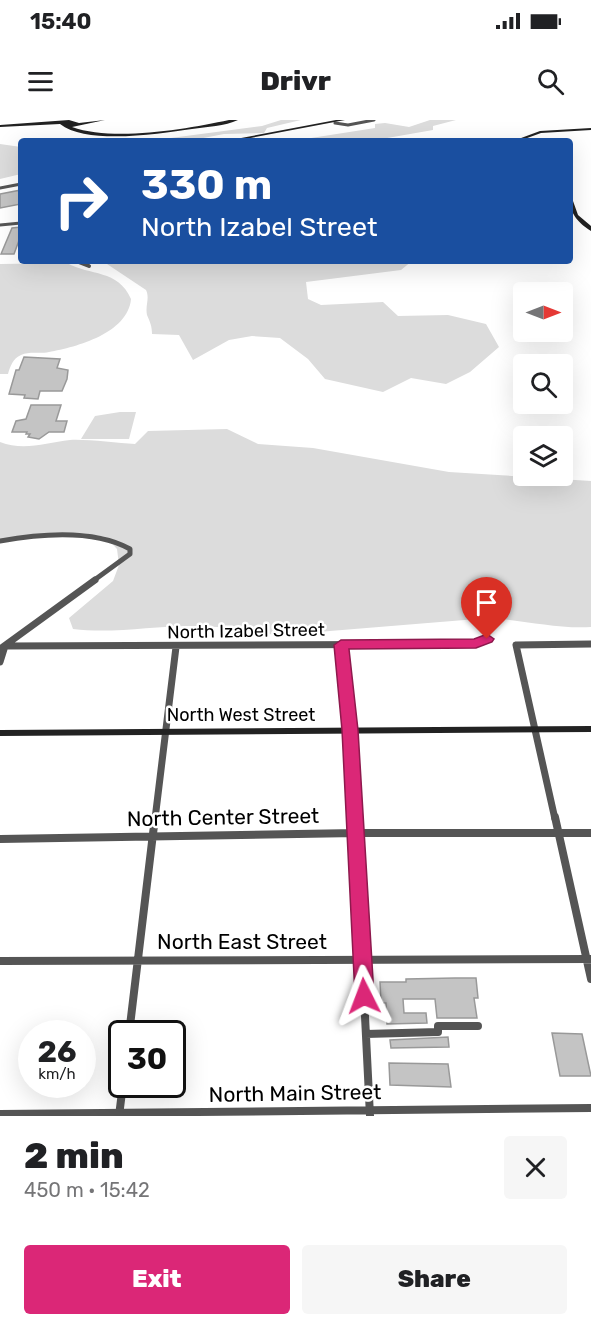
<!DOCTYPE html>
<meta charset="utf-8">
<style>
body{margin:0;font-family:Rubik,sans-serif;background:#f6f6f6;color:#202124;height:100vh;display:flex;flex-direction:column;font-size:22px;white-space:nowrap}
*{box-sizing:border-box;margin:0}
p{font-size:20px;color:#757577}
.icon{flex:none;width:33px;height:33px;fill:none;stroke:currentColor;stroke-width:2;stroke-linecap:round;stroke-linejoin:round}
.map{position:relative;height:996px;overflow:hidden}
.details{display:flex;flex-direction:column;background:#fff;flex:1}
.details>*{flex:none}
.top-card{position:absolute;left:18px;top:18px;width:555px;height:126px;border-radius:6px;box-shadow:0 6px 24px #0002;background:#1a4fa0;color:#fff;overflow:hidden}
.needle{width:39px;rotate:90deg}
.tools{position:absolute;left:513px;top:162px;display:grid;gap:12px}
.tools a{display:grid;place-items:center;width:60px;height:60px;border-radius:6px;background:#fff;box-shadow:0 6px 24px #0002;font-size:30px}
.speed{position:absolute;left:18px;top:900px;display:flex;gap:12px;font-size:30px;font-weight:700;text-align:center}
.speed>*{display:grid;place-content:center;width:78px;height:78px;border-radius:50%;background:#fff;box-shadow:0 6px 24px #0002;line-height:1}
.speed small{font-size:15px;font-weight:400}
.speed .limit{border:3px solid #111;border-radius:9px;background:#fff;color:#111}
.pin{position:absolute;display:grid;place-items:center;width:51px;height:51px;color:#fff;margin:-62px -26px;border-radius:50% 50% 50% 0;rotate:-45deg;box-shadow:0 0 6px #0007}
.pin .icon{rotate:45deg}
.me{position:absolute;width:66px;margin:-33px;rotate:357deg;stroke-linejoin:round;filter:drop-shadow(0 0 4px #0008)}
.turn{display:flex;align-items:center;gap:21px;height:126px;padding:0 24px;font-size:27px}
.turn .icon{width:78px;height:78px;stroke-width:2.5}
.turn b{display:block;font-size:42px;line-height:51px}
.round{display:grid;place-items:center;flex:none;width:63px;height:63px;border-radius:6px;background:#f6f6f6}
.summary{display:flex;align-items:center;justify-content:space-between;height:102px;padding:0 24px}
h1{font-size:36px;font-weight:800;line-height:45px}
.action{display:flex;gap:12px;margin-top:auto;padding:12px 24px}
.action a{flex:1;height:69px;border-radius:6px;background:#db2777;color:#fff;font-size:24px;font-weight:800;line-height:69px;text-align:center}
.action a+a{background:#f6f6f6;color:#202124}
.status{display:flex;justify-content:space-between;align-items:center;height:42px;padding:0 30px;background:#fff;direction:ltr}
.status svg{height:16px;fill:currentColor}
header{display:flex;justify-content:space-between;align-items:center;height:78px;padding:0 24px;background:#fff;font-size:27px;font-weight:800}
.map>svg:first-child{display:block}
.green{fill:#dcdcdc}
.building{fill:#c4c4c4;stroke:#999;stroke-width:1.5}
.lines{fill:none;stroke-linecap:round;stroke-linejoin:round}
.street-far4{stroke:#555;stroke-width:3}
.street-far3{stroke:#555;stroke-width:4}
.street-far2{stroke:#555;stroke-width:5}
.street-far1{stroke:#555;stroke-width:7}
.street{stroke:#555;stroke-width:8}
.secondary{fill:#222;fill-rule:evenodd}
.route{fill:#db2777;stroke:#8e194d;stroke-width:1.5}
.labels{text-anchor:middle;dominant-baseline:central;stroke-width:5;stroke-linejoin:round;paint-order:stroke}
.street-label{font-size:18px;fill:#000;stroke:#fff}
.near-street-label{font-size:21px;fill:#000;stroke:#fff}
</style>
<div class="status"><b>15:40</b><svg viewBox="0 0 49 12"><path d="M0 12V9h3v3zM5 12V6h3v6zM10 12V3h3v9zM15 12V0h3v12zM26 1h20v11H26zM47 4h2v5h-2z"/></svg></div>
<header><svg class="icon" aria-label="menu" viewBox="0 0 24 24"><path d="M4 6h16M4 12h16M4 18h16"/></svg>Drivr<svg class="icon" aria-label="search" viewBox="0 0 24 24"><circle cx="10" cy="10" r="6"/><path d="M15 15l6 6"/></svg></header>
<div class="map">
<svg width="591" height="996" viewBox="0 0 591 996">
<rect width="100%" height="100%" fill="#fff"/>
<!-- green -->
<path class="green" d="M281 0H301L267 8 264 13 224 14 188 21H148L262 6Z
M430 0H456L433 6V10L370 21H292L375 8V4L385 3 409 7Z
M0 24 21 27V54L0 59Z
M107 141H412L401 150 306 162 308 179 321 185 383 182 398 196 448 195 486 204 499 227 470 252 446 264 411 258 383 272 325 259 308 239 280 218 252 216 229 220 193 240 179 215 152 214C152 206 150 202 147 195 145 186 150 178 146 170L104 142Z
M67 143C90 156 118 149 131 179 128 213 77 227 49 232 40 234 29 231 21 235 13 238 10 247 8 254H0V144Z
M120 292H136L129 319H81L95 296Z
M227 309 258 324 313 328 449 352 591 361V507C556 509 524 500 489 498L281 515C253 514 227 506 198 506 156 505 115 514 73 509L69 498 113 461 119 445 117 429 106 417 83 413 0 422V322C23 331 46 323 70 320 86 319 117 323 135 324L148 311Z"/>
<!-- building -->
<path class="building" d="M21 70V84L0 88V74Z
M21 107V115L14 134H1L12 108Z
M24 237 60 239 57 248 68 250 67 259 62 271H40L38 279 24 278 25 275 9 274 16 250H19Z
M31 285H61L56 301H67L64 312H49L39 319 28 317 30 314H26L27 312H12L16 301 26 299Z
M455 858H476L478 878H474L477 898H437L435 879H403L404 893H426L427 903 387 904 386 883H381L380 862H406V859Z
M552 913 582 914 591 956H560Z
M448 917 449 927 391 928 390 920Z
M389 943 448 944 451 967 390 965Z"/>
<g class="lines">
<!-- street-far4 -->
<path class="street-far4" d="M335 3 348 5 374 0
M0 68 21 64
M0 105 21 103"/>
<!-- street-far3 -->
<path class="street-far3" d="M76 141 89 146"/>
<!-- street-far2 -->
<path class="street-far2" d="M0 421C39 414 94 409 130 429V434L93 461"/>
<!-- street-far1 -->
<path class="street-far1" d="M341 525 350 610 355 699
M5 526 476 524 487 519
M0 529 95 460
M0 542 5 526
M155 699 176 527
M555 699 516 525 591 524"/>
<!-- street -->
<path class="street" d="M355 697 370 996
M555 697 591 859
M0 719 356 713H591
M0 841 591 839
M129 914 155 697
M366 914 438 912V906H478
M0 994 591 988
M119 996 123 964"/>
<!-- secondary -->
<path class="secondary" d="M69 0 79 3 105 0 72 7C114 22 186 9 229 0H238C225 6 207 7 192 9 158 14 87 25 60 4L0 7V5Z
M336 0H345L235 21H225Z
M591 8V10L541 13 519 21H513L540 11Z
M570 79 573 81 578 95 591 106V111C579 103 570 95 570 79Z
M591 606V612L0 616V610Z"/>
</g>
<!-- route -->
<path class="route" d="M487 514 494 519 492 522 476 528 349 529 358 610 374 876 371 882 364 885 358 882 355 876 342 610 334 525 341 520 474 519Z"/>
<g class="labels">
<!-- street labels -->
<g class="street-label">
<text transform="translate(246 511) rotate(-1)">North Izabel Street</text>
<text x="241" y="595">North West Street</text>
</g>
<!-- near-street labels -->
<g class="near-street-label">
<text transform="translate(223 697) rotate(-1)">North Center Street</text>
<text x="242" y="821">North East Street</text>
<text transform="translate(295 973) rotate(-1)">North Main Street</text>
</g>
</g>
</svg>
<div class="tools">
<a><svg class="needle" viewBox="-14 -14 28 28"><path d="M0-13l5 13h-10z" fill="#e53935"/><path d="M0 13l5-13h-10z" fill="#757577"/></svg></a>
<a><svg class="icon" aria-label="search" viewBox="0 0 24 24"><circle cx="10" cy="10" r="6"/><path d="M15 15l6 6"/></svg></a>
<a><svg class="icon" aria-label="layers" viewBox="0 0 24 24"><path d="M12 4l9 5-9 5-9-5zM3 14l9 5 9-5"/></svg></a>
</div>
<div class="speed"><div>26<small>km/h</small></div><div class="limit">30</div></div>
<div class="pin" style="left:487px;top:519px;background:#d93025"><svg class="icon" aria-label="arrive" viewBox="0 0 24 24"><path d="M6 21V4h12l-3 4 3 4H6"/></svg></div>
<svg class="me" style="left:364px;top:876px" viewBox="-20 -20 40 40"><path d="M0-17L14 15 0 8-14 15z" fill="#db2777" stroke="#fff" stroke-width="4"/></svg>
<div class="top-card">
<div class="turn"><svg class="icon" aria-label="right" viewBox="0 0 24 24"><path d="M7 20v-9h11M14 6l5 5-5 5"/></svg><div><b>330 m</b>North Izabel Street</div></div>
</div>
</div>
<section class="details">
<div class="summary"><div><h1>2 min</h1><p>450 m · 15:42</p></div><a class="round"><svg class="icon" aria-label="close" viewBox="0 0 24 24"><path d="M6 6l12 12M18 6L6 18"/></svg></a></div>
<div class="action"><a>Exit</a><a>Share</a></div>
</section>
